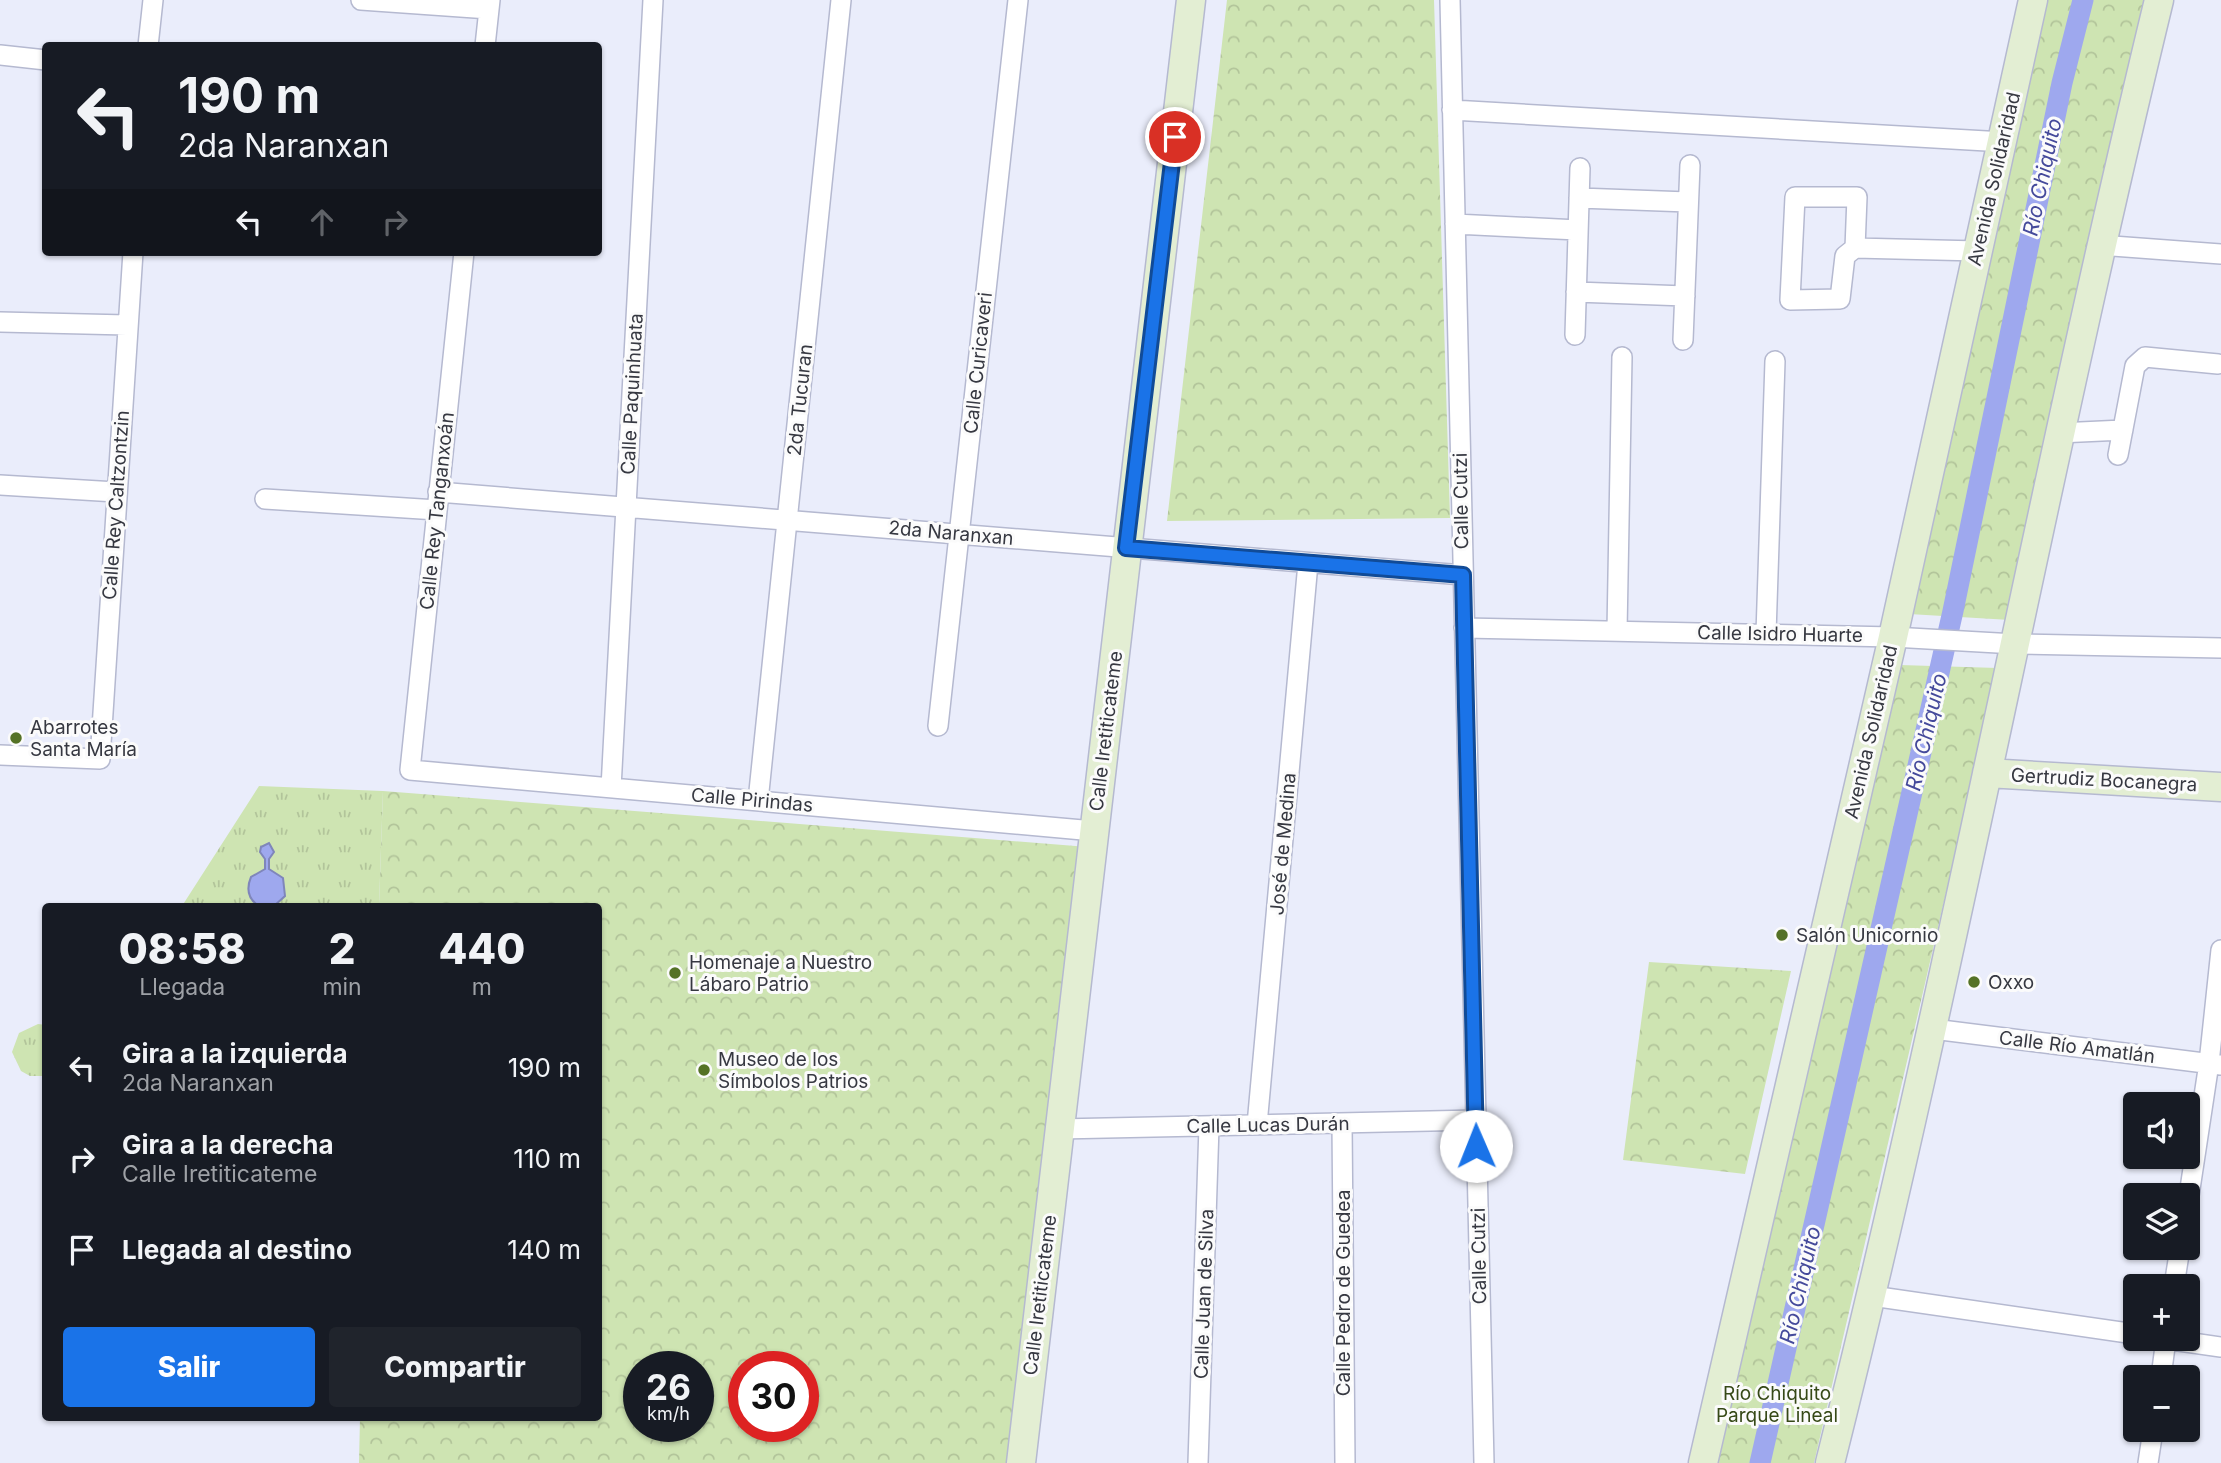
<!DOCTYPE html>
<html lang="es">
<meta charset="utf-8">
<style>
body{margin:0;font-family:Inter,sans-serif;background:#20242c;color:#f1f3f6;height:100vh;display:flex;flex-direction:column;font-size:26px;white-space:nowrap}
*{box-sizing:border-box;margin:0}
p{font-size:23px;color:#9ea1a6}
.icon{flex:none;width:38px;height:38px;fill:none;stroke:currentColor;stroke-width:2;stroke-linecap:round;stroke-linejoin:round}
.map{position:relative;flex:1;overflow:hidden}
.sheet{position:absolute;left:42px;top:903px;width:560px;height:518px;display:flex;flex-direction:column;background:#171b24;border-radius:7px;box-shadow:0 2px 5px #0004}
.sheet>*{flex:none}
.top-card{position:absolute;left:42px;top:42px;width:560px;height:214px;border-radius:7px;box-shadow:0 2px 5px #0004;background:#171b24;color:#f1f3f6;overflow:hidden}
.tools{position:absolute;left:2123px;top:1092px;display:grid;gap:14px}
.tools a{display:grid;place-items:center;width:77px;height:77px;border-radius:7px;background:#171b24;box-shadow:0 2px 5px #0004;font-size:35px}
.speed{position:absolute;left:623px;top:1351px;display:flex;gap:14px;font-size:35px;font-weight:700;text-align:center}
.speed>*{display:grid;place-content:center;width:91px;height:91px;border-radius:50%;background:#171b24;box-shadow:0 2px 5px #0004;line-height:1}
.speed small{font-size:18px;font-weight:400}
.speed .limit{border:10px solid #d22;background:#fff;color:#111}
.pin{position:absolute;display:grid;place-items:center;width:60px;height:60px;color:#fff;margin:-30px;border:4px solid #fff;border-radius:50%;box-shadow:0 2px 7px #0007}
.me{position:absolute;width:77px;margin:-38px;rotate:359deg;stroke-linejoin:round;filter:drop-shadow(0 0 5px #0008)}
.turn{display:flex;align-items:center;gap:24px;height:147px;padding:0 21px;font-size:32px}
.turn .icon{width:91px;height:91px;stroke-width:2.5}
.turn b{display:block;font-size:49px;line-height:60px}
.lanes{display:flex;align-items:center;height:66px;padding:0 21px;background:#0003;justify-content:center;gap:35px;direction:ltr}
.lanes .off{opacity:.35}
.eta{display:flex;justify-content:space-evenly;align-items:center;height:119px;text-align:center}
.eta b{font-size:42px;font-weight:800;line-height:49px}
.action{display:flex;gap:14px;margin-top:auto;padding:14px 21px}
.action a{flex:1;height:80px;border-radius:7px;background:#1a73e8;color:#fff;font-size:28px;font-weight:800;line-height:80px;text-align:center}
.action a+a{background:#20242c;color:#f1f3f6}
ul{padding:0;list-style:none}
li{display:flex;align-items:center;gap:21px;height:91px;padding:0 21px}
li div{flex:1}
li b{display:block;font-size:26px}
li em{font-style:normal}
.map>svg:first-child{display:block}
.grass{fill:url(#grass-tufts)}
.park{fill:url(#park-crowns);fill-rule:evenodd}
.water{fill:#9ea8ee;stroke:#7f86ba;stroke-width:2}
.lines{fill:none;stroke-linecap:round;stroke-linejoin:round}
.canal{stroke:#9ea8ee;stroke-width:21}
.street-casing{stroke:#b5b9d0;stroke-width:22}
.secondary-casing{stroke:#b5b9d0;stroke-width:31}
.street{stroke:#fff;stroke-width:19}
.secondary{stroke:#e3eed3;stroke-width:28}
.route-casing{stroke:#114b97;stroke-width:18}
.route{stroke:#1a73e8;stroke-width:12}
.poi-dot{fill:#557226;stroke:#fbfbfb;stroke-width:2.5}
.labels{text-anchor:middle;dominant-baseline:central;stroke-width:6;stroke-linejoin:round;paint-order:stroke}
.street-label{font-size:19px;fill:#363841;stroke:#fbfbfb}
.poi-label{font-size:19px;fill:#363841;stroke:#fbfbfb;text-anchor:start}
.park-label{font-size:19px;fill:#364917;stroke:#fbfbfb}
.water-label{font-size:21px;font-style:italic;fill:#454a9b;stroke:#fbfbfb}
</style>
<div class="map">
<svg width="2221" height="1463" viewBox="0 0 2221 1463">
<defs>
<pattern id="grass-tufts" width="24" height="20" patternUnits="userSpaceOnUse" patternTransform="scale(1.75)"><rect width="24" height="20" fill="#cee4b2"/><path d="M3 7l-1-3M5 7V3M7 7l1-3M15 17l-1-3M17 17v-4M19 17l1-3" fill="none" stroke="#b2c49a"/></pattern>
<pattern id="park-crowns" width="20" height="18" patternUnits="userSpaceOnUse" patternTransform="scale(1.75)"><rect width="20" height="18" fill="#cee4b2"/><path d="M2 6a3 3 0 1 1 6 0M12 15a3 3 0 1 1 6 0" fill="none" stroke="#b2c49a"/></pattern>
</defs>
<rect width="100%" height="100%" fill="#eaedfb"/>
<!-- grass -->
<path class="grass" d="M259 786 383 791 379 906H182Z
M38 1024 46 1025 45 1076H30L21 1071 12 1052 19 1033Z"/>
<!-- park -->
<path class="park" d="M1227 0H1434L1450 518 1167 521Z
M2048 0H2149L2010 620 1909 614Z
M1900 665 1998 668 1814 1463H1712Z
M383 791 1088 847 1007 1463H359L360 1418H598V906H379ZM639 1367H698V1426H639ZM744 1367H803V1426H744Z
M1649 962 1791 971 1745 1174 1623 1160Z"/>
<!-- water -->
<path class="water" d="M269 843 274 852 269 859V869L283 878 285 896 274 906H259C248 899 246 889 251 877L265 869V859L260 852 261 847Z"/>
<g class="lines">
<!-- canal -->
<path class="canal" d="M1760 1463 1953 611 2062 83 2083 0"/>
<!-- street casing -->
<g class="street-casing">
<path id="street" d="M361 0 489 9
M1450 0 1484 1463
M148 46 153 0
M485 46 490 0
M0 55 46 60
M1452 110 2004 142
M1795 197H1857L1855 248 1845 256 1840 299 1790 300Z
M1579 198 1688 202
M1455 224 1578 230
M2099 245 2221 254
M1855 248 1978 251
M464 252 410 770 1094 831
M1576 292 1685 296
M0 322 127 325
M1575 335 1580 168
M1683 340 1690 165
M2059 433 2123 430
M2118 455 2135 366 2145 357 2218 364
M0 485 116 492
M438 492 1463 575
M265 499 437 510
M1464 628 1893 637 2015 644 2221 648
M1617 631 1622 357
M1766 634 1775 361
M938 726 1018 0
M0 755 100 759 133 252
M611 788 653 0
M758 801 841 0
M1933 1029 2221 1065
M1342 1123 1345 1463
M1257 1125 1308 563
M1059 1129 1476 1120
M2188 1202 2209 1063 2221 950
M2174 1286 2180 1248
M1872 1296 2135 1334
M2165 1339 2221 1347
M2161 1377 2166 1339
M1198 1463 1209 1126
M2148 1463 2153 1430"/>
</g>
<!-- secondary casing -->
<g class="secondary-casing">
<path id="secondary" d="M1987 773 2221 787
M1021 1463 1191 0
M1703 1463 1893 637 2033 0
M1830 1463C1952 978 2041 486 2159 0"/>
</g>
<!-- street -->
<use href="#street" class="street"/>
<!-- secondary -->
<use href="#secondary" class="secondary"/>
</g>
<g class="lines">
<!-- route casing -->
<g class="route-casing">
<path id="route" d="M1175 137 1126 548 1463 575 1476 1146"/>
</g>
<!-- route -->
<use href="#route" class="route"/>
</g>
<!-- markers -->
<g class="poi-dot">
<circle cx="16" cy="738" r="7"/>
<circle cx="1782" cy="935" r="7"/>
<circle cx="675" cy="973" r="7"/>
<circle cx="1974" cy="982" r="7"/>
<circle cx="704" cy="1070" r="7"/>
</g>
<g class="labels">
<!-- street labels -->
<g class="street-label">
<text transform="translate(1994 179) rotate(-77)">Avenida Solidaridad</text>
<text transform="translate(978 363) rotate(-84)">Calle Curicaveri</text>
<text transform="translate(632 394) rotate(-87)">Calle Paquinhuata</text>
<text transform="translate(800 400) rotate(-84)">2da Tucuran</text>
<text transform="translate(1461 501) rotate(-91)">Calle Cutzi</text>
<text transform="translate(116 505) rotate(-86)">Calle Rey Caltzontzin</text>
<text transform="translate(437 511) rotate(-84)">Calle Rey Tanganxoán</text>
<text transform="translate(951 533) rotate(5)">2da Naranxan</text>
<text transform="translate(1780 634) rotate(1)">Calle Isidro Huarte</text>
<text transform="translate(1106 731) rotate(-83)">Calle Iretiticateme</text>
<text transform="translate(1871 732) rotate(-77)">Avenida Solidaridad</text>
<text transform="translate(2104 780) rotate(3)">Gertrudiz Bocanegra</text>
<text transform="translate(752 800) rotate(5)">Calle Pirindas</text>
<text transform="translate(1283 844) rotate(-85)">José de Medina</text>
<text transform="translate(2077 1047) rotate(7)">Calle Río Amatlán</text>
<text transform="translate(1268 1125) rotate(-1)">Calle Lucas Durán</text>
<text transform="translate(1479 1256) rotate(-91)">Calle Cutzi</text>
<text transform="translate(1343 1293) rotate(-90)">Calle Pedro de Guedea</text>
<text transform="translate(1204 1294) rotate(-88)">Calle Juan de Silva</text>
<text transform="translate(1040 1295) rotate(-83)">Calle Iretiticateme</text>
</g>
<!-- poi labels -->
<g class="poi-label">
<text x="30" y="727">Abarrotes<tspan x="30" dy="22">Santa María</tspan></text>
<text x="1796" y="935">Salón Unicornio</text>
<text x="689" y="962">Homenaje a Nuestro<tspan x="689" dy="22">Lábaro Patrio</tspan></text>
<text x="1988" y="982">Oxxo</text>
<text x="718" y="1059">Museo de los<tspan x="718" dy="22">Símbolos Patrios</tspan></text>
</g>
<!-- park labels -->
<g class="park-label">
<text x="1777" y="1393">Río Chiquito<tspan x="1777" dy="22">Parque Lineal</tspan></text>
</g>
<!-- water labels -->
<g class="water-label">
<text transform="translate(2042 177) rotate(-78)">Río Chiquito</text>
<text transform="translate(1926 732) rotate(-77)">Río Chiquito</text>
<text transform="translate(1800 1285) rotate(-77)">Río Chiquito</text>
</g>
</g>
</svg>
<div class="tools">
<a><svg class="icon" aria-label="sound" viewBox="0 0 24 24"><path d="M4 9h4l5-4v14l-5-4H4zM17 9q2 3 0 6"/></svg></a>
<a><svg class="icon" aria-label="layers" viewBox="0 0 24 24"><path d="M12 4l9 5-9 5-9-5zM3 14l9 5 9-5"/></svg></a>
<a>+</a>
<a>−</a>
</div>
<div class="speed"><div>26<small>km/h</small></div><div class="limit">30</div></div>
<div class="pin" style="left:1175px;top:137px;background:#d93025"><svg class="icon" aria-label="arrive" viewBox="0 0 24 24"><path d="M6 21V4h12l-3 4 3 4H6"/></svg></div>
<svg class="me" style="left:1476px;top:1146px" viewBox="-20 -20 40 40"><circle r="19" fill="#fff"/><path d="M0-13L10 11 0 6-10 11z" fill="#1a73e8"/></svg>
<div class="top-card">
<div class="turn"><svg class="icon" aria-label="left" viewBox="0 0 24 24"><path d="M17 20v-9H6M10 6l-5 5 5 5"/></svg><div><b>190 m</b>2da Naranxan</div></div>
<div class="lanes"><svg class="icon" aria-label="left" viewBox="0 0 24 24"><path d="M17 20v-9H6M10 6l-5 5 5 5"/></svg><svg class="icon off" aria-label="ahead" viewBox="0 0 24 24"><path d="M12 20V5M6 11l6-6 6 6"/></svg><svg class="icon off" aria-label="right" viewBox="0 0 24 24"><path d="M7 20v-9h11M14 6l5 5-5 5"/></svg></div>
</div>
<section class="sheet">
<div class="eta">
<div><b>08:58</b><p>Llegada</p></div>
<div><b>2</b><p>min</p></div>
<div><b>440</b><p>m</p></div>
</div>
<ul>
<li><svg class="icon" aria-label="left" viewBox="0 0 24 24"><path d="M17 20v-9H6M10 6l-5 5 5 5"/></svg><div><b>Gira a la izquierda</b><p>2da Naranxan</p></div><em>190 m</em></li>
<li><svg class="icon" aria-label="right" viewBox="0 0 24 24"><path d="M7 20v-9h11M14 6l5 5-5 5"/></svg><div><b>Gira a la derecha</b><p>Calle Iretiticateme</p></div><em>110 m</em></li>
<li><svg class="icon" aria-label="arrive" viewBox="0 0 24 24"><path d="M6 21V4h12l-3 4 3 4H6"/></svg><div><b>Llegada al destino</b></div><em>140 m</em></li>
</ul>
<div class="action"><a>Salir</a><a>Compartir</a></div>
</section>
</div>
